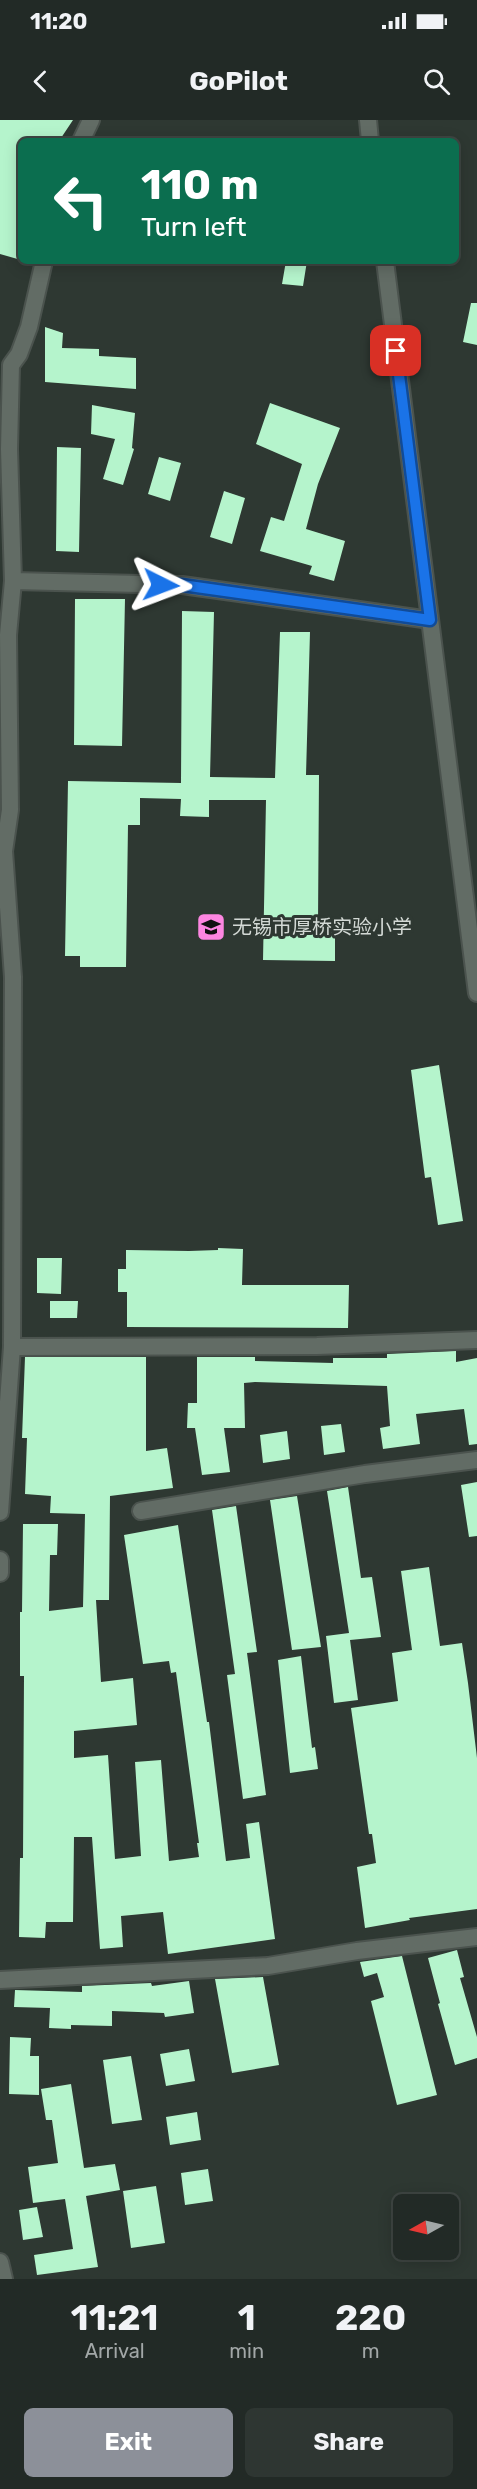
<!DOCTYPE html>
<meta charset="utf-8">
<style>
body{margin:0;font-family:Rubik,"Noto Sans SC",sans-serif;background:#2e3632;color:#f1f3f6;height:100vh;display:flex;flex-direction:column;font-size:22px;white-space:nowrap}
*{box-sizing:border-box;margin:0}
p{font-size:20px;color:#a2a7a7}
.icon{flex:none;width:33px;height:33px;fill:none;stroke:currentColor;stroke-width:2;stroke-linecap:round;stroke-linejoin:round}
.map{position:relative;height:2159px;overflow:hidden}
.panel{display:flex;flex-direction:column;background:#222a26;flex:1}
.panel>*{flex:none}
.top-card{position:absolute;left:18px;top:18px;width:441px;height:126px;border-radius:9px;box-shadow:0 3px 15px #0003,0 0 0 2px #3f4643;background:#0b6e4f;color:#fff;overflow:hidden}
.needle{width:39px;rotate:262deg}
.tools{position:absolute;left:393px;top:2074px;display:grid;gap:12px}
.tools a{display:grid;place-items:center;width:66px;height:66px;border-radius:9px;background:#222a26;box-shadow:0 3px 15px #0003,0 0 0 2px #3f4643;font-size:30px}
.pin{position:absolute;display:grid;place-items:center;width:51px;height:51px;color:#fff;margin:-26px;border-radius:12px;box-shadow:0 3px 9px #0006}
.me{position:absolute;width:66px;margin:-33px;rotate:93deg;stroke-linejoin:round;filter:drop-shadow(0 0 4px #0008)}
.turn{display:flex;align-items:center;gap:21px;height:126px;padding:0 24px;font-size:27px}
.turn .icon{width:78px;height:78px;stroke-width:2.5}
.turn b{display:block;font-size:42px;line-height:51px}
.eta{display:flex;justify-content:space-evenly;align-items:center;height:102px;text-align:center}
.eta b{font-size:36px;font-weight:700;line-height:42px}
.button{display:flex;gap:12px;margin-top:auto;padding:12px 24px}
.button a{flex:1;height:69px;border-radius:9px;background:#8c9099;color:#fff;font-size:24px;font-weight:700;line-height:69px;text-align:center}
.button a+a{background:#2e3632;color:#f1f3f6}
.status{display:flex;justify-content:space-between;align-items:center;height:42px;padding:0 30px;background:#222a26;direction:ltr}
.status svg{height:16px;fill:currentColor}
header{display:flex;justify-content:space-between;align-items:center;height:78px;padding:0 24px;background:#222a26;font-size:27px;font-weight:700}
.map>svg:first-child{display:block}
.building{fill:#b5f4cc}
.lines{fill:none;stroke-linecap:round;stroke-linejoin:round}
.minor-casing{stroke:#4b534e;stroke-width:20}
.minor{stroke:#626c65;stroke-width:16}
.route-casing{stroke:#114b97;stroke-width:15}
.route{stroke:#1a73e8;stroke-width:10}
.labels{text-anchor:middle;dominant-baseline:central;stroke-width:6;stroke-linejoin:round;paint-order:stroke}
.poi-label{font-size:20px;fill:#d3d9d5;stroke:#2e3832;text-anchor:start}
</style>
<div class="status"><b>11:20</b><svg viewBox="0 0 49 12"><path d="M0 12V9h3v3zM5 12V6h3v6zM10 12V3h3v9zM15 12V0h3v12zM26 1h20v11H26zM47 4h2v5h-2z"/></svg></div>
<header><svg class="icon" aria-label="back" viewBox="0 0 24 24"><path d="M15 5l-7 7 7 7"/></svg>GoPilot<svg class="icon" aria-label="search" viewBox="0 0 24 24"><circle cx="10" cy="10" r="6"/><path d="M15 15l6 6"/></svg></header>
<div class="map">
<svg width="477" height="2159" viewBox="0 0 477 2159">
<rect width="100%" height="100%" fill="#2e3832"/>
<!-- building -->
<path class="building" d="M0 0H73L59 21H21V140L0 134Z
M286 141H307L303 166 282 164Z
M471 183H477V225L463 222Z
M45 207 63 213 62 228 99 229V236L136 238V269L45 262Z
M270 283 340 308 318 364 306 409 345 421 334 461 309 454 312 446 260 431 271 397 284 401 302 344 256 324Z
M92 285 135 293 132 328 134 329 123 365 103 359 115 319 91 314Z
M57 327 81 328 79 432 56 431Z
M159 337 181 343 170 381 148 374Z
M224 371 245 378 232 424 210 417Z
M75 479H125L122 626 74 625Z
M182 491 214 492 210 657 275 658 280 512H310L306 655H319L318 803H335V841L263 840 266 680H209V697L180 696 181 679 140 678V705H128L126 847H80V836H65L68 661 181 663Z
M439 945 463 1101 438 1105 431 1057 425 1058 411 950Z
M218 1128 243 1129 242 1165H349L348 1208 127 1207V1172H118V1149H126V1130L189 1131 218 1130Z
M37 1138H62L61 1174 37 1173Z
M50 1181H78L77 1198H50Z
M456 1231V1242L477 1238V1324L469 1325 464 1289 416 1294 420 1324 383 1329 380 1308 390 1306 387 1266 255 1262 244 1263 245 1308H224L230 1352 202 1355 195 1308H187L188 1283H197V1237H255V1241L333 1243V1238H387V1234Z
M25 1237H146V1331L167 1328 173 1368 110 1376 109 1480H96L101 1562 133 1558 137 1605 74 1611V1638L108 1635 115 1739 141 1736 135 1642 161 1640 169 1741 199 1737 197 1723H199L176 1552 171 1553 169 1541 143 1544 124 1415 178 1405 207 1602H209L226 1741 250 1738 246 1704 259 1702 275 1819 168 1834 163 1792 121 1796 123 1827 100 1829 92 1717H74L73 1802H46L45 1818 19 1817 20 1738H23L24 1556H20V1492H22L23 1404H58L57 1435H50L49 1491 83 1487 85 1394 50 1393 51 1376 25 1374 27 1318H22Z
M341 1304 345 1332 324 1335 321 1306Z
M287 1311 290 1339 263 1343 260 1315Z
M477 1362V1416L469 1417 461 1365Z
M348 1367 361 1458 372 1457 381 1517 350 1520 358 1580 334 1583 326 1516 349 1513 327 1371Z
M297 1376 321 1527 292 1530 270 1380Z
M236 1386 257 1532 247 1533 266 1675 243 1679 227 1555 235 1554 212 1390Z
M429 1447 440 1526 462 1523 468 1563 477 1638V1789L409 1798 410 1800 365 1808 357 1747 376 1743 372 1714H369L351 1588 398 1581 392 1533 412 1530 401 1451Z
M301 1536 312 1628 315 1627 318 1649 290 1653 278 1540Z
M457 1830 464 1857 460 1858 477 1917V1938L455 1945 438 1884 440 1883 428 1838Z
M402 1836 437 1975 397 1985 371 1881 384 1877 377 1853 364 1857 360 1842Z
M263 1857 279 1945 232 1953 215 1859Z
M189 1861 194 1893 165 1897 164 1893 112 1891V1906L71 1905V1909L49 1908 50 1888 14 1887 15 1870 82 1872V1866L151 1863 152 1866Z
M10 1917 31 1918 30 1936H39V1975L9 1974Z
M189 1929 195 1961 166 1966 160 1934Z
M131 1936 142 2000 112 2004 103 1940Z
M71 1964 84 2048 115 2044 120 2070 86 2076 98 2147 37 2155 34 2135 73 2129 65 2079 33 2083 28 2047 58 2043 52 2000H46L41 1969Z
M197 1992 201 2020 170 2025 166 1997Z
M208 2049 213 2081 185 2085 181 2053Z
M156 2066 165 2123 131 2128 123 2071Z
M37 2087 43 2117 23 2120 19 2090Z"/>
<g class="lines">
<!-- minor casing -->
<g class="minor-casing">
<path id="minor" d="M368 0 370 21
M81 21 91 0
M385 141 477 873
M13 461 182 465 430 500
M12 1227 317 1226 477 1220
M141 1391 365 1354 477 1340
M0 1392 12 1227 13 857 4 731 10 690 8 515 13 461 9 329 11 245 19 234 29 207 44 141
M0 1440V1453
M0 1860 268 1846 357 1831 477 1817
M0 2142 4 2159"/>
</g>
<!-- minor -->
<use href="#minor" class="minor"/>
</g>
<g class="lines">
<!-- route casing -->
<g class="route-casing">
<path id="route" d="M161 465H182L430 500 396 231"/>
</g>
<!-- route -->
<use href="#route" class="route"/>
</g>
<!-- icons -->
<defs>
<g id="school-square" transform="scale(1.5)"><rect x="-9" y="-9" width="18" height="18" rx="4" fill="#fd86e1" stroke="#2e3832"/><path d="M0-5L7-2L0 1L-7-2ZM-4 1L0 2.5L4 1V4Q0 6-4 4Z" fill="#111"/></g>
</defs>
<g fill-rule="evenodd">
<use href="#school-square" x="211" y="807"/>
</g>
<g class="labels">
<!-- poi labels -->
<g class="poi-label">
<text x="232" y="807">无锡市厚桥实验小学</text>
</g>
</g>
</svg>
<div class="tools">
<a><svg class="needle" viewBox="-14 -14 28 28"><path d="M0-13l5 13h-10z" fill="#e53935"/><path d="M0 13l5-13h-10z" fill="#a2a7a7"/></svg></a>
</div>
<div class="pin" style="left:396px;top:231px;background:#d93025"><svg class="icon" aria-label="arrive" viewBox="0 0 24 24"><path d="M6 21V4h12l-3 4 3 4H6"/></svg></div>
<svg class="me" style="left:161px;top:465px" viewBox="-20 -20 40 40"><path d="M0-17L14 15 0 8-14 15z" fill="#1a73e8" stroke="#fff" stroke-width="4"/></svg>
<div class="top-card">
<div class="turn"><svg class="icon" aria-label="left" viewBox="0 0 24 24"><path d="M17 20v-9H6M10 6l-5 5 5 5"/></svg><div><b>110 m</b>Turn left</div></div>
</div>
</div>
<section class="panel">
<div class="eta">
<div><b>11:21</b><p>Arrival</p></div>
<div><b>1</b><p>min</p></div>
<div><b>220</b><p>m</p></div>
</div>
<div class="button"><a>Exit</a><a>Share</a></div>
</section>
